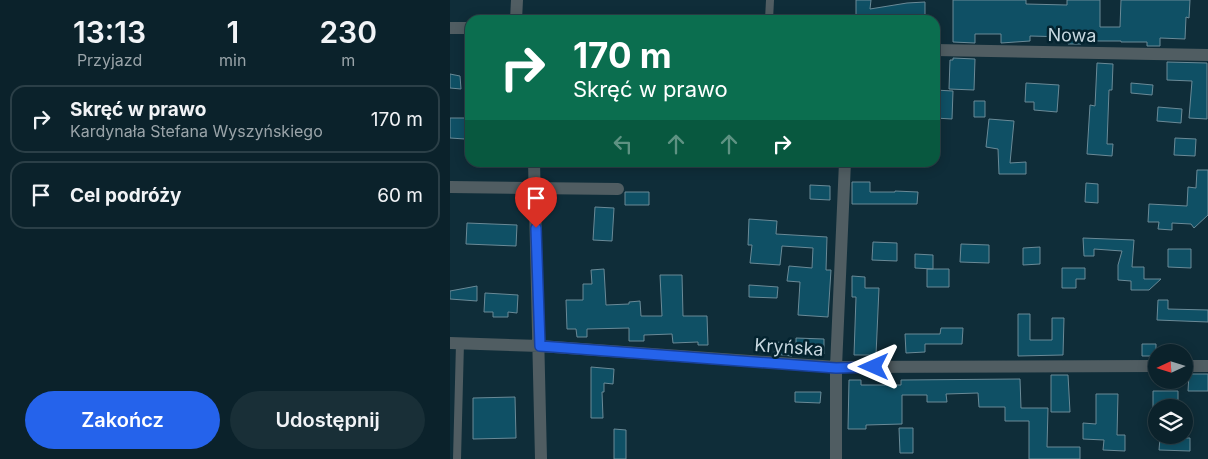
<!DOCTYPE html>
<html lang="pl">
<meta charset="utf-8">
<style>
body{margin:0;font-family:Inter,sans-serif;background:#192f37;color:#f1f3f6;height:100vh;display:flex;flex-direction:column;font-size:19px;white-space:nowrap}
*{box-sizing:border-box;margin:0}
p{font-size:16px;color:#9aa4a9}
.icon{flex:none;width:28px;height:28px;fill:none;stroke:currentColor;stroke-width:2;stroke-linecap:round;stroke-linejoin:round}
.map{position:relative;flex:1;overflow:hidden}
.side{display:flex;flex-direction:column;background:#0b222b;width:450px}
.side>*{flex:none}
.hud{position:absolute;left:15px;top:15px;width:475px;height:152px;border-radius:15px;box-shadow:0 2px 12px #0003,0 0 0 1px #2b3f47;background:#0b6e4f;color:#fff;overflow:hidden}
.needle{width:32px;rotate:266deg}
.tools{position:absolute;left:698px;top:344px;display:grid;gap:10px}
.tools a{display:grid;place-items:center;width:45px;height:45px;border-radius:50%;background:#0b222b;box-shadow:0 2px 12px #0003,0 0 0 1px #2b3f47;font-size:25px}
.pin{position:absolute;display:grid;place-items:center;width:42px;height:42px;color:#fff;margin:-51px -21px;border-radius:50% 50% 50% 0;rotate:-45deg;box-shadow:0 0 5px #0007}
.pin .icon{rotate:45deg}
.me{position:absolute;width:55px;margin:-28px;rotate:270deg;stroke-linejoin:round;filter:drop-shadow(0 0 4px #0008)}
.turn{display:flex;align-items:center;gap:18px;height:105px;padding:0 25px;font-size:22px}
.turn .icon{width:65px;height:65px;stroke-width:2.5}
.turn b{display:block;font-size:35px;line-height:42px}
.lanes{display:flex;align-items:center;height:48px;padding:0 25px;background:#0003;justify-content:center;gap:25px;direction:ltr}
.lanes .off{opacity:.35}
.eta{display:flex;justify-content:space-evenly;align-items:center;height:85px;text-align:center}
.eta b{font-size:30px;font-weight:600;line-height:35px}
.primary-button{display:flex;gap:10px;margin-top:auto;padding:10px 25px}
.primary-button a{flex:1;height:58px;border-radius:30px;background:#2563eb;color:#fff;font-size:20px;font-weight:600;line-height:58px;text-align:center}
.primary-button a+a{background:#192f37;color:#f1f3f6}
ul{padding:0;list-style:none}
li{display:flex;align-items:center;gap:15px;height:68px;margin:0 10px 8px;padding:0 15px;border:2px solid #2b3f47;border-radius:15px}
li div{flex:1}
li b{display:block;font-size:19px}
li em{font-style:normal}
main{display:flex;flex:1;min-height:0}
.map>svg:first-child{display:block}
.building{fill:#0f5065;stroke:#6a8a97}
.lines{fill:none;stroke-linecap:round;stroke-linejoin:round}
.lane{stroke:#505d62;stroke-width:8}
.street{stroke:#505d62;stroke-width:12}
.route-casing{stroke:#184099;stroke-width:12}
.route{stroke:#2563eb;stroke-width:9}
.labels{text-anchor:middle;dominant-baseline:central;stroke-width:5;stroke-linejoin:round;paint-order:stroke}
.street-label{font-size:18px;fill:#c8d8e0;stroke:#04232f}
</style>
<main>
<section class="side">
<div class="eta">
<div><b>13:13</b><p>Przyjazd</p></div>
<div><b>1</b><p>min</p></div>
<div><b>230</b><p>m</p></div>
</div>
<ul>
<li><svg class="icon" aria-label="right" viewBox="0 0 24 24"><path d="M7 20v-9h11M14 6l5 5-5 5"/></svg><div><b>Skręć w prawo</b><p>Kardynała Stefana Wyszyńskiego</p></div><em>170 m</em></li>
<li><svg class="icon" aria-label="arrive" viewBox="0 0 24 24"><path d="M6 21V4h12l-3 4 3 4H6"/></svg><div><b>Cel podróży</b></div><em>60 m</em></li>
</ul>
<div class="primary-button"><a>Zakończ</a><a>Udostępnij</a></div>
</section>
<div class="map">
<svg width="758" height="459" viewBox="0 0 758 459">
<rect width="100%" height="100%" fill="#0f2d39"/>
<!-- building -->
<path class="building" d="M406 0H421L420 9 457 3 475 2V20H457V16L428 20H406Z
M503 0H576V4L617 5V0H650V27H670L671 0H740L739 18 736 17 735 39 710 38V46H697V42H671V41H632L631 44H618V37L580 36V41L551 43V34H525V43L503 42Z
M503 58 525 59 524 90 499 89 500 60H503Z
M717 62 757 63V119L739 118 742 81 717 80Z
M647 63 663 64 662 90H659L657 144H663L662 156 637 154 640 105 645 106Z
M0 74 10 76 11 89 0 88Z
M576 83 609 85 607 112 584 110V102H575Z
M681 83 703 85 702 95 681 93Z
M485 90 503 91 502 119 485 118Z
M524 101H535V117H524Z
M708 107 732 109 731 123 707 121Z
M0 118H16L15 139 0 138Z
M539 119 564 121 560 163 576 162V174H549L548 149 536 147Z
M725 138 746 139 745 156 724 155Z
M747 170H758V215L744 228 741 224 722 223V230L708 229 709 222H698L699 204 737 206 738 187 746 188Z
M402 182H420V192H445V191L468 192 467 204H402Z
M636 183 648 184V203L635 202Z
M360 185 380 186V200L360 199Z
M175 192H199V205H175Z
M145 207 164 208 162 241 143 240Z
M299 219 327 221 326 234 377 237 376 270H381L378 317 348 315 350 282 337 281 339 266 362 268 363 248 332 246 330 265 300 263 302 245H298Z
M17 223 67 225 66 246 16 244Z
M633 238 684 240 682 267H694V279H711L699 290H681V281L668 280V265L672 251 644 249V256H634Z
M423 242 447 243V261L422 260Z
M511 244 539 245V263L510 262Z
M590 247V264L573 265V248Z
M718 249H741V268L718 267Z
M465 254 483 255V269L465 268Z
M612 268H635V279H626V288H612Z
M154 269 156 305 179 304V302L190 301 191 316H212L210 275H232L233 316H257L258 345H248V342L223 343 222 334 194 335V341H179V328L137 329V337H127L126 329H117L116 300H133V284H142L141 270Z
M477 269H499V287H477Z
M402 276 415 277V288H429L426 355H404L406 297H402Z
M299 285 328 287 327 298 299 297Z
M27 286V301L0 299V291Z
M35 293 68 295 67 313 58 312V317H43V312H34Z
M708 300H718V309L758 310V322L707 320Z
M568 314H580V340H602V318H614L613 355 568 356Z
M491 328H513L512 344H475V352L456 353 455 334H490Z
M346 338 374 339V354L342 353V356L324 354 326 342 346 344Z
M692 344H706V356H692Z
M141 367 164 369 163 384 154 383V392H152L153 418H141Z
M739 374H758V391H738Z
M601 375H618L620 412H601Z
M570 379 571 408H598L597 447H630V459H579V421H555V407H529L528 393 496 394 497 402H477V395H452V424L416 425V429H398L399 380H411V385H451V380Z
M703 391H728V408H703Z
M345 392H371L370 403 345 402Z
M646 394H668L667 435H675V451L653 450 654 440 633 439V423L646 424Z
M65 397 66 438 23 439V398Z
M449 428H463V453H450Z
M164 429 176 430V459H164Z
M710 438H740V451L709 450Z"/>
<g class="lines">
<!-- lane -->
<path class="lane" d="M319 20 320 0
M7 459 10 343"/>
<!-- street -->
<path class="street" d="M66 20 67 0
M0 28H20
M485 50 758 55
M84 162 91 459
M0 187 168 189
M0 343 90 346 386 367 706 366
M734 366H758
M386 459V367L395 162"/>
</g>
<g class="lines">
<!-- route casing -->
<g class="route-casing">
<path id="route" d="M86 228 90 346 386 368 424 367"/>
</g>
<!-- route -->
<use href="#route" class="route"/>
</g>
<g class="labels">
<!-- street labels -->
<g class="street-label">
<text transform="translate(622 35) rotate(1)">Nowa</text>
<text transform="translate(339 347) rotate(4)">Kryńska</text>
</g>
</g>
</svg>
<div class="tools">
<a><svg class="needle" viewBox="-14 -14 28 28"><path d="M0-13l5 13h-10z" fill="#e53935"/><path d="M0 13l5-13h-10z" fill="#9aa4a9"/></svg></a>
<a><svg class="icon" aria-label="layers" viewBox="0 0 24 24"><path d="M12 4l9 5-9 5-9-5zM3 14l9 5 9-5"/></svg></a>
</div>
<div class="pin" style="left:86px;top:228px;background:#d93025"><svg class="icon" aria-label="arrive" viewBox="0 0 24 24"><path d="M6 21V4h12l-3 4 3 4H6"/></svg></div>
<svg class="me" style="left:424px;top:367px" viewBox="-20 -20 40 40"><path d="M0-17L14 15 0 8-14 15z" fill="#2563eb" stroke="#fff" stroke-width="4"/></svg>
<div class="hud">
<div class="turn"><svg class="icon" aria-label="right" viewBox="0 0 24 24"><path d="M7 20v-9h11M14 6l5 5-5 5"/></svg><div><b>170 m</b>Skręć w prawo</div></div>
<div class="lanes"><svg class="icon off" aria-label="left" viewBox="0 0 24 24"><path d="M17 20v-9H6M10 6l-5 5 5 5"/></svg><svg class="icon off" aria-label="ahead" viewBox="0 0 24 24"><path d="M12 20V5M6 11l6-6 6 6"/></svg><svg class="icon off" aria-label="ahead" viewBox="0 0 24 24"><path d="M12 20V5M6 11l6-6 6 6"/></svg><svg class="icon" aria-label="right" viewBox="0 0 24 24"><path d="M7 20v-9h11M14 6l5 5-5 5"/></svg></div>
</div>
</div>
</main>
